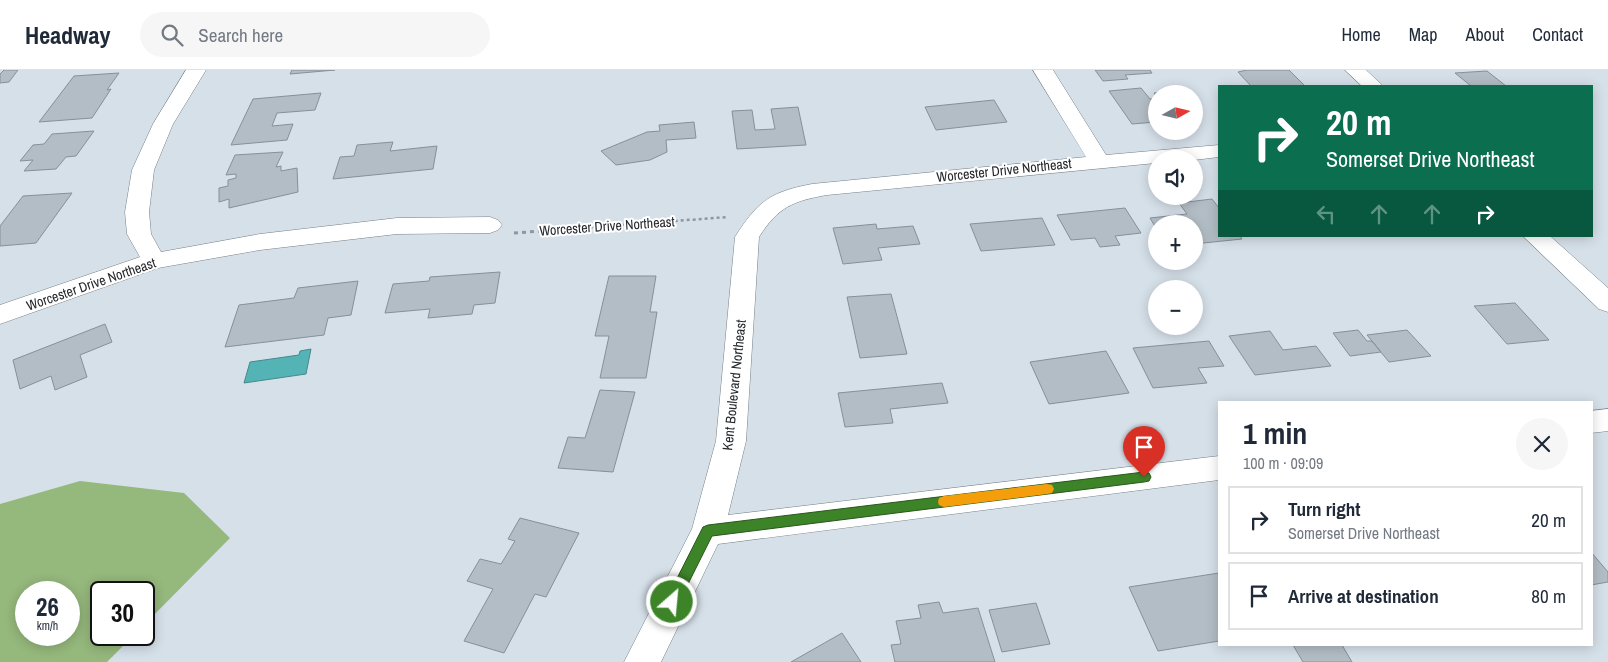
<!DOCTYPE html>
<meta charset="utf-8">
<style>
body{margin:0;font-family:"Archivo Narrow",sans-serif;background:#f6f6f7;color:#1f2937;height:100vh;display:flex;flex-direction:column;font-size:19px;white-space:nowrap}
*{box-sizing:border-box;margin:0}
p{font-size:16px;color:#747a83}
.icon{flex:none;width:28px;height:28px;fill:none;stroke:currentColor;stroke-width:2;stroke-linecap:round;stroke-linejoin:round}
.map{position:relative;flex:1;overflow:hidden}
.drawer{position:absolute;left:1218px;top:331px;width:375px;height:245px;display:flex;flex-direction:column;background:#fff;border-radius:0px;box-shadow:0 2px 12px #0003}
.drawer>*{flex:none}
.banner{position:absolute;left:1218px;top:15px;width:375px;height:152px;border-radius:0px;box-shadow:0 2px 12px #0003;background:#0b6e4f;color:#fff;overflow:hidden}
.needle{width:32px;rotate:82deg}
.controls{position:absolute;left:1148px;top:15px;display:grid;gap:10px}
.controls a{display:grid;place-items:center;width:55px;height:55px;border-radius:50%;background:#fff;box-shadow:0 2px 12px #0003;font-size:25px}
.speed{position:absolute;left:15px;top:511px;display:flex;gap:10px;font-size:25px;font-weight:700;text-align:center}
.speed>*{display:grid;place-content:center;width:65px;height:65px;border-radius:50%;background:#fff;box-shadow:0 2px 12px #0003;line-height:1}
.speed small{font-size:12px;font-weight:400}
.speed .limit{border:2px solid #111;border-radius:8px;background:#fff;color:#111}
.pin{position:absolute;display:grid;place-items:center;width:42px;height:42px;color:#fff;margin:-51px -21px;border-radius:50% 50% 50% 0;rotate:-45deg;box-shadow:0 0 5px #0007}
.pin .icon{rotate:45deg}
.me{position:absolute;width:55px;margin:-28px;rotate:27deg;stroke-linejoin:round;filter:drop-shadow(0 0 4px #0008)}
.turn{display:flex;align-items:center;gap:18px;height:105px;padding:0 25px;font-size:22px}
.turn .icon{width:65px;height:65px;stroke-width:2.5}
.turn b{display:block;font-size:35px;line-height:42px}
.lanes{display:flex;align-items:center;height:48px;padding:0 25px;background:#0003;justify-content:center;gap:25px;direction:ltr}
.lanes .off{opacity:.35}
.round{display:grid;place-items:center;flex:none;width:52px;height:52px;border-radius:26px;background:#f6f6f7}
.overview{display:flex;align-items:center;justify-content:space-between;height:85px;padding:0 25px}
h1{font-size:30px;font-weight:700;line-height:38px}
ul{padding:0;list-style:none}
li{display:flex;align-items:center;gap:15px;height:68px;margin:0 10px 8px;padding:0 15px;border:2px solid #e0e1e3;border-radius:0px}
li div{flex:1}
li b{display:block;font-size:19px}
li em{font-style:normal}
header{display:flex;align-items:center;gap:30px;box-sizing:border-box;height:70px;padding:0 25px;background:#fff;border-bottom:1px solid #e0e1e3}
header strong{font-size:24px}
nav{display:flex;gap:28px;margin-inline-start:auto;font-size:18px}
.search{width:350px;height:45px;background:#f6f6f7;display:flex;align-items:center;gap:12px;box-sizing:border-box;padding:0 18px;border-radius:28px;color:#747a83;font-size:19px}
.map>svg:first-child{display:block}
.forest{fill:#95b87c;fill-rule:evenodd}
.water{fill:#53b3b5;stroke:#45898c}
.building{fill:#b3bdc5;stroke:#879098}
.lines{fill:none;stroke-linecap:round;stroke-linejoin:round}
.street-casing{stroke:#778088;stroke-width:1}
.secondary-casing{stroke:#778088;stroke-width:1}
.path-far1{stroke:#8f969d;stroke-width:2.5;stroke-dasharray:3 3;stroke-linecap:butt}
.path{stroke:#8f969d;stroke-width:3;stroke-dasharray:4 4;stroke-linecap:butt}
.street{fill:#fff;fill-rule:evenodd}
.secondary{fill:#fff;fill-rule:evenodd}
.route{fill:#3d8429;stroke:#28561b}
.slow{fill:#f59e0b}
.labels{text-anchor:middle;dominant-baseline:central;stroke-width:4;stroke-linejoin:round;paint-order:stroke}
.street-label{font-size:14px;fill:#25282c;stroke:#fff}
</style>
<header>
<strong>Headway</strong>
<div class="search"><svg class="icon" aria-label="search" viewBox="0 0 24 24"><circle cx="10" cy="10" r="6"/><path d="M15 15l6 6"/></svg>Search here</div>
<nav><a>Home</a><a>Map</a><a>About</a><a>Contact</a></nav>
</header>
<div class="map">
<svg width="1608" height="592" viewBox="0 0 1608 592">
<rect width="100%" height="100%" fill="#d6e0e9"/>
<!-- forest -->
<path class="forest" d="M80 411 184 423 230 468 144 555V522H101V565H134L107 592H0V434ZM69 522V565H26V522Z"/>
<!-- water -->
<path class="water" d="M311 279 306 304 244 313 250 292 299 285 300 281Z"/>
<!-- building -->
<path class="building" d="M4 0H18L9 12 0 13V4Z
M292 0H335L290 4Z
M1095 0H1150L1152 3 1125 5 1128 9 1103 11Z
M1247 0H1289L1305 16H1251L1238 2Z
M1487 1 1506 16H1471L1455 3Z
M119 3 107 20 111 19 92 48 39 52 74 6Z
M1141 18 1150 29H1156V52L1132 54 1109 21Z
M1182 20 1185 24H1156V26L1154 23Z
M321 23 315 40 277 43 272 56 293 54 287 70 231 75 253 29Z
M994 30 1007 52 936 60 925 37Z
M798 37 806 75 737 79 732 41 752 40 755 60 775 59 771 39Z
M694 52 696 68 666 70 667 82 650 90 616 95 601 81 647 62 660 61 659 55Z
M94 61 76 86 66 87 56 99 24 101 33 90 20 91 33 75 44 74 52 64Z
M393 72 390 81 437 76 433 99 333 109 340 87 354 86 357 75Z
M283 82 276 97 281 96V101L297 98 298 122 229 138V129L219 132V118L228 116V110L236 108V104L226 105 235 85Z
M72 123 36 173 0 176V156L23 126Z
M1212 129 1219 138V166H1240L1242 169 1194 174V154H1156V158L1150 148 1187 144 1179 133Z
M1125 138 1141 163 1115 166 1120 175 1100 177 1095 168 1071 170 1057 145Z
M1042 148 1055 175 981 181 970 154Z
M876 154 877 159 913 156 920 174 878 178 882 190 843 194 833 158Z
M500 202 495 233 474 235 472 244 428 248 430 239 385 243 393 214 429 211 430 207Z
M609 206H656L650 242H657L646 308H600L609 266H595Z
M358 211 351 245 328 248 324 265 225 277 239 235 294 228 298 218Z
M891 224 907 284 860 288 847 227Z
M1515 233 1549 270 1507 274 1474 236Z
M105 254 112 272 80 285 87 307 55 320 51 306 20 319 13 290Z
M1358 260 1367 271H1372L1381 282 1350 286 1333 263Z
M1407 260 1431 286 1389 292 1367 265Z
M1270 261 1283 280 1316 276 1331 296 1255 305 1229 266Z
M1209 271 1224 296 1198 298 1207 313 1153 318 1133 278Z
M1106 281 1129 323 1049 334 1030 292Z
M942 313 948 333 890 339 893 353 845 357 838 323Z
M600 320 635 322 613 402 558 398 568 367 585 368Z
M520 448 579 463 546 527 535 524 504 583 464 571 493 519 467 511 480 489 501 494 515 471 508 469Z
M1591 482 1608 502V512L1591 515Z
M1219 503V571L1158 581 1129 517Z
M939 532 943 543 978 538 995 592H895L891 575 901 574 896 551 921 548 918 535Z
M1036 533 1050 574 1002 582 989 540Z
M842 563 861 592H791Z
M1293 575H1342L1352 592H1303Z"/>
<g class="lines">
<!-- street casing -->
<g class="street-casing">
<path id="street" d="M186 0H206L173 54 154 100 149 142 151 164 161 182 260 164 397 148 490 147 498 150 502 155 498 160 490 163 397 164 260 180 158 198 0 254V235L140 187 127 164 125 142 132 100 153 54Z
M1033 0H1053L1106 85 1219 75V87L1194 90 1156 89V93L827 125C793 131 778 137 759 167L746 371 728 445 1219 386V410L718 474 661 592H624L692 459 716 371 735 167C758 131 770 122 812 114L1086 87Z
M1608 339V361L1591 363V341Z"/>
</g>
<!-- secondary casing -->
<g class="secondary-casing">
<path id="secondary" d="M1345 0H1366L1383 16H1362Z
M1523 166H1550L1608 218V242L1599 239Z"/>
</g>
<!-- path-far1 -->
<path class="path-far1" d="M567 159 728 147"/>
<!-- path -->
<path class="path" d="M514 163 584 158"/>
<!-- street -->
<use href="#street" class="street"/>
<!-- secondary -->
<use href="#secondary" class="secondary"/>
</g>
<!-- route -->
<path class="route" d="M1144 402 1149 403 1151 407 1149 411 1144 412 712 466 677 536 672 538 667 536 665 532 703 457 708 455Z"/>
<!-- slow -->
<path class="slow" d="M1047 414 1052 415 1054 419 1052 423 1047 424 944 437 939 435 938 432 939 428 944 426Z"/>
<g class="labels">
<!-- street labels -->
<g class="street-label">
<text transform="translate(1004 100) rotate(-6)">Worcester Drive Northeast</text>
<text transform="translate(607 156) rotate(-4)">Worcester Drive Northeast</text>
<text transform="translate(91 214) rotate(-19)">Worcester Drive Northeast</text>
<text transform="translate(734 315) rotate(-84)">Kent Boulevard Northeast</text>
</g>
</g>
</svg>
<div class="controls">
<a><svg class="needle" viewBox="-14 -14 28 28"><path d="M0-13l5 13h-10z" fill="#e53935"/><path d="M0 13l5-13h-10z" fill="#747a83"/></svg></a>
<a><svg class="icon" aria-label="sound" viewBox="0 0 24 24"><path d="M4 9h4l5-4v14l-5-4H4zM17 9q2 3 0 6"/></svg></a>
<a>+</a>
<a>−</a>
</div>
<div class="speed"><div>26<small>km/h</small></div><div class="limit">30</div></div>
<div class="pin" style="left:1144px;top:407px;background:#d93025"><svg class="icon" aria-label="arrive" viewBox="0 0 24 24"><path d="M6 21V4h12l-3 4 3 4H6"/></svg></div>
<svg class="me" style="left:672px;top:532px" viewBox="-20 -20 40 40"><circle r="17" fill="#3d8429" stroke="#fff" stroke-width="3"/><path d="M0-11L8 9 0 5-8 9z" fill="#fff"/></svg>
<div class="banner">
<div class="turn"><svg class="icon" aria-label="right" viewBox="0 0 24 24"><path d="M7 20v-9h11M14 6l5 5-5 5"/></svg><div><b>20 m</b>Somerset Drive Northeast</div></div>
<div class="lanes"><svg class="icon off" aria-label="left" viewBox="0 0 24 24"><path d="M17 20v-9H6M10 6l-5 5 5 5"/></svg><svg class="icon off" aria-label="ahead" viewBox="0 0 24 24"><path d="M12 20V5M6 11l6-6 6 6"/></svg><svg class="icon off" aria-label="ahead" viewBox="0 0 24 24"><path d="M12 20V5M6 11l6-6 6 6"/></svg><svg class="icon" aria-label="right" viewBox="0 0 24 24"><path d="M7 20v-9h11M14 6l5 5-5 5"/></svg></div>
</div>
<section class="drawer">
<div class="overview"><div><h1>1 min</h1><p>100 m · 09:09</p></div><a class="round"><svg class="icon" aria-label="close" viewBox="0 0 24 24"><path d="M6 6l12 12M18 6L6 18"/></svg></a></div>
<ul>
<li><svg class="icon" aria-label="right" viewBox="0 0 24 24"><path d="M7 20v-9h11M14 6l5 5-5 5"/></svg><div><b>Turn right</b><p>Somerset Drive Northeast</p></div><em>20 m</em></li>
<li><svg class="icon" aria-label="arrive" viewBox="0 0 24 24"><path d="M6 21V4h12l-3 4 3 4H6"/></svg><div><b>Arrive at destination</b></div><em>80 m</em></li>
</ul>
</section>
</div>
